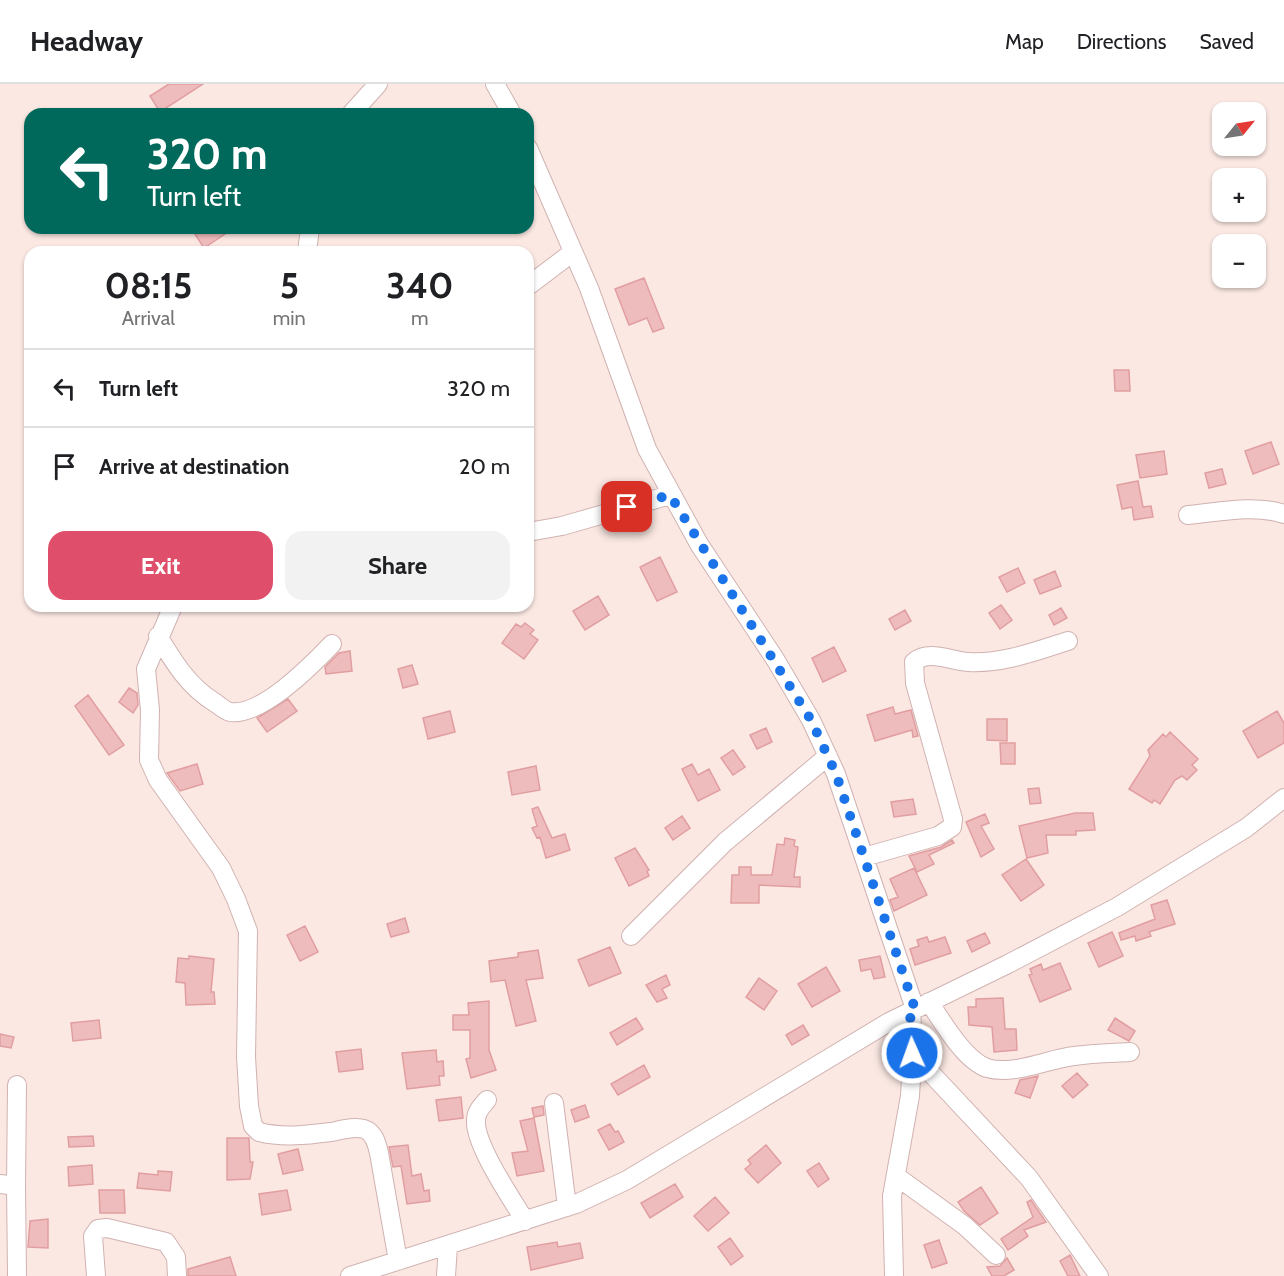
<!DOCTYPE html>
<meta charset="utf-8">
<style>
body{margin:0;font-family:Cabin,sans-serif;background:#f2f2f2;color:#202124;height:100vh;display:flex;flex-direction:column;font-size:22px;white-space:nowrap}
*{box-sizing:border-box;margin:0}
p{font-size:20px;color:#757577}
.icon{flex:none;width:33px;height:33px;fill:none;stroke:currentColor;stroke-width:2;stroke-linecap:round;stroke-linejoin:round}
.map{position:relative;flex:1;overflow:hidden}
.drawer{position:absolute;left:24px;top:162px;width:510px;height:366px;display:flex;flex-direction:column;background:#fff;border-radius:18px;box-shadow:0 2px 4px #0004}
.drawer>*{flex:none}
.guide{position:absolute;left:24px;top:24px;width:510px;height:126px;border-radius:18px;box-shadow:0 2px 4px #0004;background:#00695c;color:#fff;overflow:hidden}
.needle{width:39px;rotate:60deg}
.buttons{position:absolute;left:1212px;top:18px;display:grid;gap:12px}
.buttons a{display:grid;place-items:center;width:54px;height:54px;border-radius:12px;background:#fff;box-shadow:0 2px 4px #0004;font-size:30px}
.pin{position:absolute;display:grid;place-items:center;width:51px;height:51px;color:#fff;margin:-26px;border-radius:12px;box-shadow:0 3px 9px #0006}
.me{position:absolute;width:66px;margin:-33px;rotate:358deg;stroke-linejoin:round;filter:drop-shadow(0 0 4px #0008)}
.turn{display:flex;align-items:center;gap:21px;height:126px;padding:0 24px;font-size:27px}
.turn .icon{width:78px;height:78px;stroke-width:2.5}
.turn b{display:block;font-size:42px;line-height:51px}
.eta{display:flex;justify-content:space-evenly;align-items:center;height:102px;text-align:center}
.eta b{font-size:36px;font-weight:700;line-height:42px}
.button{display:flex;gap:12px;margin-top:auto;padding:12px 24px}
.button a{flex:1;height:69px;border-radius:18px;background:#df4e6a;color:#fff;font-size:24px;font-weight:700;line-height:69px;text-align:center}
.button a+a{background:#f2f2f2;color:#202124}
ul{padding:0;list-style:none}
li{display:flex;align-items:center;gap:18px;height:78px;padding:0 24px;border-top:2px solid #e0e0e0}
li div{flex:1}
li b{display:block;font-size:22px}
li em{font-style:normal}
header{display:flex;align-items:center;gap:36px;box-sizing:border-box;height:84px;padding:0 30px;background:#fff;border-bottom:2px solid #e0e0e0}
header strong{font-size:28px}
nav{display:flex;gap:33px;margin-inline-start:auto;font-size:21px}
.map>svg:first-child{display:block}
.building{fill:#efbcbd;stroke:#e19ea0;stroke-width:1.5}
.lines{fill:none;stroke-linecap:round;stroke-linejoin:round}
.minor-casing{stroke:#d0b2b1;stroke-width:20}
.minor{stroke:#fff;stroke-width:18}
.route{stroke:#1a73e8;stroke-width:10;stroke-dasharray:0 18}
</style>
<header>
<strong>Headway</strong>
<nav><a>Map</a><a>Directions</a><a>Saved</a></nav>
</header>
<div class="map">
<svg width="1284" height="1192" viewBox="0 0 1284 1192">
<rect width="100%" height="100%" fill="#fbe8e3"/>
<!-- building -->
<path class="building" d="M169 0H203L160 28 150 12Z
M191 144H234L204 164Z
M644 194 664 244 653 248 647 234 629 241 615 205Z
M1114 286H1129L1130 307H1115Z
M1271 358 1279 380 1253 390 1245 367Z
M1164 367 1167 390 1140 394 1136 371Z
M1222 385 1226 400 1209 404 1205 389Z
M1138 397 1143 423 1151 422 1153 433 1134 436 1132 423 1122 425 1117 401Z
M660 473 677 508 657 517 640 483Z
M1018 484 1025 499 1007 508 999 493Z
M1055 487 1061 502 1040 510 1034 496Z
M598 512 609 531 585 546 573 527Z
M1001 521 1012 536 1000 545 989 529Z
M1061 524 1067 534 1054 541 1049 531Z
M905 526 911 537 895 546 889 535Z
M525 539 534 546 530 550 538 556 524 575 502 559 516 540 521 543Z
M834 563 846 587 823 598 812 574Z
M350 567 352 587 326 590 325 583 339 569Z
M412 581 418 600 403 604 398 585Z
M129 604 137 609 138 621 133 629 119 618Z
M88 611 124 661 109 671 75 622Z
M288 615 297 627 267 648 257 634Z
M893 623 895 630 911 626 918 652 913 653 912 646 875 657 867 631Z
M450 627 455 648 428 655 423 634Z
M1277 627 1284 639V659L1258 674 1243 647Z
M987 635H1007V657L987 656Z
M766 644 772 658 757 665 750 651Z
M1170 648 1198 675 1192 681 1197 686 1187 696 1182 692 1175 696 1160 720 1154 716 1152 719 1129 705 1150 672 1148 666 1163 650 1166 653Z
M1000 659H1015V680H1001Z
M733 666 745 683 733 691 721 674Z
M197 680 203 700 180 707 167 689Z
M692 680 698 691 709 685 720 706 698 717 682 685Z
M536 682 540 706 512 711 508 688Z
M1039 704 1041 719 1030 720 1028 705Z
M913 715 916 730 894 733 891 718Z
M538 723 552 754 565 750 570 766 546 774 540 753 537 754 532 744 537 742 532 725Z
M1075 729H1093L1095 746 1076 747V751H1046L1048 769 1027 774 1019 742Z
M985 730 989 739 981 742 994 765 981 773 966 738Z
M682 732 690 744 673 756 665 744Z
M785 754 795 756 794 762 798 763 794 793H800V803L759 801V819H731L732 791H739V783H751V791H772L777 760 784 761Z
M952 756 954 759 929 771 934 780 917 788 909 772 941 763Z
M635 764 649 786 647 787 649 792 629 802 615 774Z
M1026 775 1044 801 1021 817 1002 791Z
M914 784 927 811 894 827 890 816 898 813 890 795Z
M1167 816 1175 840 1149 848 1151 852 1136 857 1135 852 1121 856 1119 849 1155 835 1151 821Z
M405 834 409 848 391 853 387 840Z
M305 842 318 868 300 877 287 851Z
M1112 848 1123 872 1099 883 1088 859Z
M985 849 990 859 972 868 967 857Z
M927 853 929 858 945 853 951 869 915 881 910 865 919 862 917 856Z
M610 863 621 889 589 902 578 876Z
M538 866 543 894 526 896 536 937 516 942 505 896 491 898 489 877 518 873V869Z
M189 872 214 875 211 908H214L215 920 186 921 185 899 176 898 178 874 189 875Z
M880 872 885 893 874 895 871 885 861 887 859 876Z
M1060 879 1071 905 1040 918 1029 891 1032 890 1030 885 1041 880 1043 886Z
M826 883 840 907 812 923 798 900Z
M666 891 670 901 662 905 667 914 657 918 646 901Z
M759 894 777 907 764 926 746 913Z
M1003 914 1005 945H1016L1017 966 994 968 992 943 969 941 968 923H976V915Z
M489 917V966L496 986 471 994 466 975 470 974V946H453V931H469L468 919Z
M636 934 643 945 617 961 610 949Z
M1115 934 1135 947 1129 957 1108 946Z
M99 936 101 954 73 957 71 939Z
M803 941 809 951 792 961 786 951Z
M0 950 14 953 11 964 0 962Z
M361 965 363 985 339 988 336 968Z
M436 966 437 978 443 977 444 992H439L440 1001 407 1005 402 969Z
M644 981 650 993 618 1011 611 1000Z
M1077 989 1088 1001 1073 1014 1062 1002Z
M1038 992 1030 1014 1015 1009 1020 996Z
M461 1013 463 1034 439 1037 436 1016Z
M585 1021 589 1033 575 1038 571 1026Z
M543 1022 544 1031 534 1033 532 1024Z
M534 1034 544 1087 517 1092 512 1069 528 1067 520 1037Z
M610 1040 615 1048 618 1047 624 1058 609 1066 598 1046Z
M93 1052 94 1062 69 1063 68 1053Z
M227 1054H249L250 1078H253L250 1095 227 1096Z
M408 1061 412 1092 421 1090 424 1107 429 1106 430 1117 407 1120 401 1082 393 1083 389 1063Z
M766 1061 781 1079 758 1099 745 1085 751 1080 748 1076Z
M298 1065 303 1086 283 1090 278 1070Z
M819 1079 829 1095 818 1103 807 1087Z
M92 1081 93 1100 69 1102 68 1083Z
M158 1087 172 1088 170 1107 137 1104 139 1089 158 1091Z
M675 1100 683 1113 650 1134 641 1119Z
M981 1103 998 1129 980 1141 964 1127 958 1118Z
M99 1106H124L125 1129H100Z
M287 1106 291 1126 262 1131 259 1110Z
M715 1113 729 1129 708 1147 694 1132Z
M1031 1116 1046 1138 1024 1146 1028 1152 1008 1166 1001 1155 1033 1133 1027 1118Z
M48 1135V1164L28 1163 30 1137Z
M730 1154 743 1172 731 1181 718 1163Z
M939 1156 947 1179 932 1184 924 1161Z
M557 1158 558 1163 580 1159 583 1174 531 1186 527 1163Z
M1070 1171 1080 1192H1068L1060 1177Z
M230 1173 236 1192H188V1185Z
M1007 1174 1014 1186 1004 1192H992L987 1183 1000 1182Z"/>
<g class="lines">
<!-- minor casing -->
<g class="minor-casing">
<path id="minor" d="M495 0 512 30
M351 30 378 0
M528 64 589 204 647 365 699 460 775 575 811 636 836 690 915 925
M307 168 310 144
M528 202 573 168
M1188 431C1220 428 1254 420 1284 430
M528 448 562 442 670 411
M173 522 146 585 150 626 149 676 158 696 221 784 236 815 248 847 246 973 249 1022 253 1042 259 1048C283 1054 307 1051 331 1048 341 1046 355 1042 364 1045 374 1048 377 1060 379 1069L398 1177
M158 552C174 578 188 602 214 618 219 621 225 627 230 628 261 633 312 581 332 560
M864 773 938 752 952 743 953 735 915 599 914 578C929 565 950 577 968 578 1003 580 1036 567 1068 557
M631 852 725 758 828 672
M929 918C942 937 964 976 987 984 1013 992 1048 975 1074 972 1093 969 1112 969 1130 968
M912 969 1029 1094 1099 1192
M487 1016C482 1022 476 1027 476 1036 474 1060 512 1115 525 1137
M554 1019 567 1123
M896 1092 965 1142 996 1171
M0 1100 16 1102 17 1192
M16 1102 17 1001
M96 1192 93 1152 98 1145 107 1144 166 1158 176 1173 177 1192
M350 1192 576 1120 627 1096 889 938 1008 880 1117 823 1246 744 1284 714
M446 1192 448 1162
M894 1192 892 1112 910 1012 913 959 911 927"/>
</g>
<!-- minor -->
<use href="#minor" class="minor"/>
</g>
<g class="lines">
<!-- route -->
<path class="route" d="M627 423 670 411 811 636 836 690 915 925 910 927 912 969"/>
</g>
</svg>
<div class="buttons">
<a><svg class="needle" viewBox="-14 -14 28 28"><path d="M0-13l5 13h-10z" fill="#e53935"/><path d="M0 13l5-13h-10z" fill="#757577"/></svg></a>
<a>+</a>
<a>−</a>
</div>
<div class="pin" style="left:627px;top:423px;background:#d93025"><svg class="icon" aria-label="arrive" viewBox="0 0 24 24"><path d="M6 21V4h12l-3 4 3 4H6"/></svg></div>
<svg class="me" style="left:912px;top:969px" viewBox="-20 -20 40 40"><circle r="17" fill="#1a73e8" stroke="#fff" stroke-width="3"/><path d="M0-11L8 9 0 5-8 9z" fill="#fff"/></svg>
<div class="guide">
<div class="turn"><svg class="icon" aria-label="left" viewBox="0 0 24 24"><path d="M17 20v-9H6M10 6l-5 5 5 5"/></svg><div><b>320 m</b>Turn left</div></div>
</div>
<section class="drawer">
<div class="eta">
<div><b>08:15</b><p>Arrival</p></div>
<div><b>5</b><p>min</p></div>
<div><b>340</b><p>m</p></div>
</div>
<ul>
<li><svg class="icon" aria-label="left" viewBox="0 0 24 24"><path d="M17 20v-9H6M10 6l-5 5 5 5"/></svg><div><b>Turn left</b></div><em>320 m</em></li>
<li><svg class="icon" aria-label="arrive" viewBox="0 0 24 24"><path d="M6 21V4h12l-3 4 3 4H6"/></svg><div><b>Arrive at destination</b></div><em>20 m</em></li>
</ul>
<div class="button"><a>Exit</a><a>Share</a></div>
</section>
</div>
